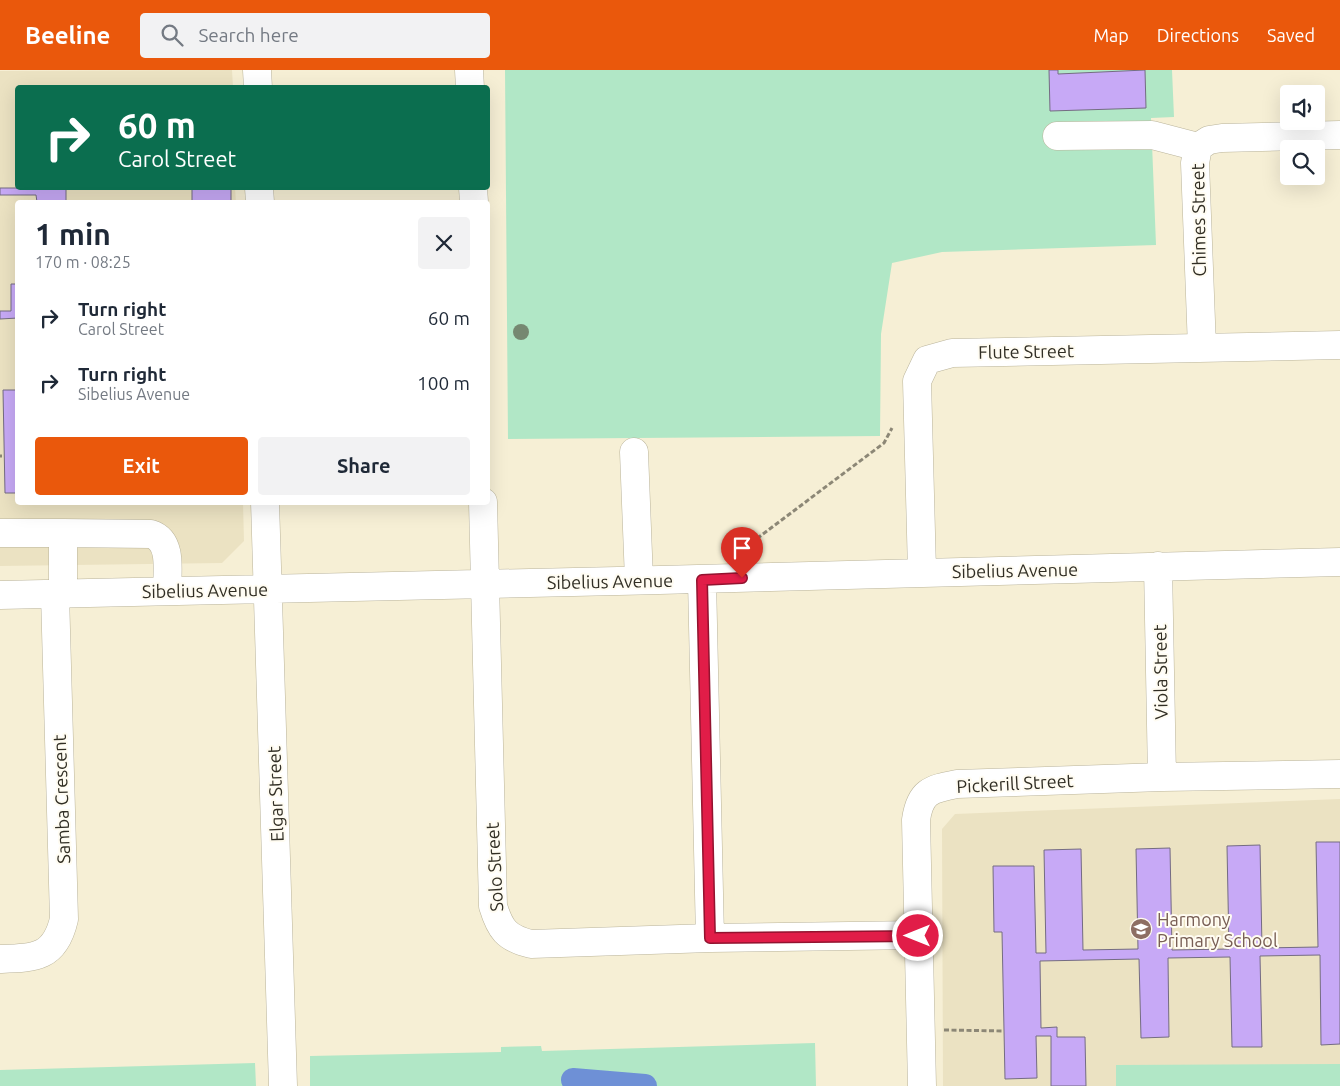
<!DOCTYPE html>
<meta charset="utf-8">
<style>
body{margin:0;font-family:Ubuntu,sans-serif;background:#f2f2f3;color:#1f2937;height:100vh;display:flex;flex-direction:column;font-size:19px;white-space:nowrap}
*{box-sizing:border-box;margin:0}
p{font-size:16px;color:#747a83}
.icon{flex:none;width:28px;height:28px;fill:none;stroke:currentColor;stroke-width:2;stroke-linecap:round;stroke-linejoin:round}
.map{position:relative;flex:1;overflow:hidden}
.panel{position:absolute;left:15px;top:130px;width:475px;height:305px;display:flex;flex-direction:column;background:#fff;border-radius:5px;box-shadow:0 5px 20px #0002}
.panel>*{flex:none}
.guide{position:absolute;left:15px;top:15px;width:475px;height:105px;border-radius:5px;box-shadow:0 5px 20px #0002;background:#0b6e4f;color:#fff;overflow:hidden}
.fabs{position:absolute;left:1280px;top:15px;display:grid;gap:10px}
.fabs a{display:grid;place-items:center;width:45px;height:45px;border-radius:5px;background:#fff;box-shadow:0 5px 20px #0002;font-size:25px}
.pin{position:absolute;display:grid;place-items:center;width:42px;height:42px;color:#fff;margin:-51px -21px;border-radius:50% 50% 50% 0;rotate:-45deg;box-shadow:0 0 5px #0007}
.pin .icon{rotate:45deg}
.me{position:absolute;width:55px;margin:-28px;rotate:270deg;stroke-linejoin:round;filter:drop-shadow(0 0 4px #0008)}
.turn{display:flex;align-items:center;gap:18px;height:105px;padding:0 20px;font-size:22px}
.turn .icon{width:65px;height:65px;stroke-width:2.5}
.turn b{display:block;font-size:35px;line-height:42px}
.round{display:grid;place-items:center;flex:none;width:52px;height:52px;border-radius:5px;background:#f2f2f3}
.overview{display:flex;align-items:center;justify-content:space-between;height:85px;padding:0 20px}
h1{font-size:30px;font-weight:700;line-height:38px}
.button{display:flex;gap:10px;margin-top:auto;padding:10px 20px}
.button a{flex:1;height:58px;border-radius:5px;background:#ea580c;color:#fff;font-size:20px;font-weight:700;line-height:58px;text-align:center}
.button a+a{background:#f2f2f3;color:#1f2937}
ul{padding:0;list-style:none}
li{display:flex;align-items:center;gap:15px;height:65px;padding:0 20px}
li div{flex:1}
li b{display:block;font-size:19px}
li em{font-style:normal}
header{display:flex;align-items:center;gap:30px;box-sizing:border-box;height:70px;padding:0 25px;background:#ea580c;color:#fff}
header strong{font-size:24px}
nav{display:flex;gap:28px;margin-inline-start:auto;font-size:18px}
.search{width:350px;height:45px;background:#f2f2f3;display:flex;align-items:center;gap:12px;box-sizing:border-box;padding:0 18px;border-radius:5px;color:#747a83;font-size:19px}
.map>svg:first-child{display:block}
.built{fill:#ebe2c2}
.green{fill:#b1e7c6}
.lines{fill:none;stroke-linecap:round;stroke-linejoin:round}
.canal{stroke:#6e90d6;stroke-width:24}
.building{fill:#c7a9f6;stroke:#746c82}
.minor-casing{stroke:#bab49b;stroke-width:29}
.path{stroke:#8c8776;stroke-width:3;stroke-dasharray:5 2.5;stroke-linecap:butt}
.minor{stroke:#fff;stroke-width:28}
.tree{fill:#768871}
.route-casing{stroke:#92132f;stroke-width:12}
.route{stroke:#e11d48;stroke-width:9}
.labels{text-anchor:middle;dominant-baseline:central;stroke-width:4;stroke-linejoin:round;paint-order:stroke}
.street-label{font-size:18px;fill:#312e24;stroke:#fffcf2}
.education-label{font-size:18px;fill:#785e54;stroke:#fffcf2;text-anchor:start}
</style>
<header>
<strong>Beeline</strong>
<div class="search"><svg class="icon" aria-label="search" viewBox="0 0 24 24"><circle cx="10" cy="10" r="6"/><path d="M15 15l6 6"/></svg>Search here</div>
<nav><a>Map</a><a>Directions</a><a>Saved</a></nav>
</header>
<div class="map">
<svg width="1340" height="1016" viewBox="0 0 1340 1016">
<rect width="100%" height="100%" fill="#f6efd5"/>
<!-- built -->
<path class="built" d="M232 0 233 17 18 18V118H235L236 132H18V432L243 433 244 471 222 493 0 496V1Z
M1340 729V1016H943L942 759 955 744Z"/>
<!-- green -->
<path class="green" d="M505 0H1172L1174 47 1151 48 1156 175 942 182 892 193 881 264 880 366 508 369Z
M815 973 816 1016H310V986L501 982V977L541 976 542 981Z
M255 993 256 1016H0V1000Z
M1340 994V1016H1116V995Z"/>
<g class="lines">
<!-- canal -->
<path class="canal" d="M573 1010 645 1016"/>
</g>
<!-- building -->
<path class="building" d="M1049 0H1058V4L1145 0 1146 38 1050 41Z
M0 118H66V132H37L36 125H0Z
M192 118H231V132H192Z
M11 214H18V248L0 249V241H11Z
M3 320H18V423H5Z
M1316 772H1340V974L1321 975 1320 885 1260 886 1262 977H1232L1230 887 1168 888 1169 967 1141 968 1139 889 1040 891 1041 958 1057 957V967H1085L1086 1016H1051V966H1036L1037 1008 1005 1009 1002 862H994L993 796H1034L1036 883H1046L1044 780 1081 779 1083 880 1138 879 1136 779 1170 778 1172 880 1229 879 1227 776 1260 775 1262 878 1318 877Z"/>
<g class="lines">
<!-- minor casing -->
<g class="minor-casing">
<path id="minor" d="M257 0 258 18
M469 0 470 18
M1057 66 1152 65 1198 77
M259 118 260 132
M473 118 474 132
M1202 278 1195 93 1198 77 1209 70 1222 68 1340 65
M634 382 639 510
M265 432 283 1016
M483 432 493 836C500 859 506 868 531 874L710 868 918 865
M0 463H63
M1158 496 1162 707
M922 501 917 311 927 290 952 283 1340 275
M702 510 710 868
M63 524V463L151 464C173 471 167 502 167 521
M0 525C447 517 893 503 1340 492
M0 889C35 888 55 888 64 849L55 524
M922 1016 916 750C920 722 930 719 957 714L1162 707 1340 704"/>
</g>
<!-- path -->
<path class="path" d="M0 386H2
M739 482 884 373 892 358
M944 960 1004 961"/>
<!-- minor -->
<use href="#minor" class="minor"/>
</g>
<!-- trees -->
<circle class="tree" cx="521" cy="262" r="8"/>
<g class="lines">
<!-- route casing -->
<g class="route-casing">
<path id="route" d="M742 508 702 510 710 868 918 866"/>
</g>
<!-- route -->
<use href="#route" class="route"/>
</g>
<!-- icons -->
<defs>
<g id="school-disc" transform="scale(1.125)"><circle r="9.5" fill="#8d6e63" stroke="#fffcf2"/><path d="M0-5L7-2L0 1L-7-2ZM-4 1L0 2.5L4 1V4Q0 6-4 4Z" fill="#fff"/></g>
</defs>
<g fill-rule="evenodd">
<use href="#school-disc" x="1141" y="859"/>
</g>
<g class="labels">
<!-- street labels -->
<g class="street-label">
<text transform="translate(1198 150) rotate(-91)">Chimes Street</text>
<text transform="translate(1026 281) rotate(-1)">Flute Street</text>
<text transform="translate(1015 500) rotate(-1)">Sibelius Avenue</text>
<text transform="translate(610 511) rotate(-1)">Sibelius Avenue</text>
<text transform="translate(205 520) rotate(-1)">Sibelius Avenue</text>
<text transform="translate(1160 602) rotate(-91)">Viola Street</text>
<text transform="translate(1015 713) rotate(-3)">Pickerill Street</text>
<text transform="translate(275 724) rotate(-92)">Elgar Street</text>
<text transform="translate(61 729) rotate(-92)">Samba Crescent</text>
<text transform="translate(494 797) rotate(-93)">Solo Street</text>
</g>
<!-- education labels -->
<g class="education-label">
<text x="1157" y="849">Harmony<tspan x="1157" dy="21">Primary School</tspan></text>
</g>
</g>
</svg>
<div class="fabs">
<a><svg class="icon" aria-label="sound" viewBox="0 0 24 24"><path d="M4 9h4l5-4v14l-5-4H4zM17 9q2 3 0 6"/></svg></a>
<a><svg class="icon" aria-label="search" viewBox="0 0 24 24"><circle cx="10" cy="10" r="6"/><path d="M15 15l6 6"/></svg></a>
</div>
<div class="pin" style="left:742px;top:508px;background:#d93025"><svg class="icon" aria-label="arrive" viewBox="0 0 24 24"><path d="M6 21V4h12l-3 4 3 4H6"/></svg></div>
<svg class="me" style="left:918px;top:866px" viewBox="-20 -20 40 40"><circle r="17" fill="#e11d48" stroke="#fff" stroke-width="3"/><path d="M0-11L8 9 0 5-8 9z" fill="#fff"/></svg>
<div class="guide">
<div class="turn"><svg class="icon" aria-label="right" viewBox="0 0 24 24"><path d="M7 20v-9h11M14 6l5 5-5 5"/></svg><div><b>60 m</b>Carol Street</div></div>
</div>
<section class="panel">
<div class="overview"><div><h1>1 min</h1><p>170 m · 08:25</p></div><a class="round"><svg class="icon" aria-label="close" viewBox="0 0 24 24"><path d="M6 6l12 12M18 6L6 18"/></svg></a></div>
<ul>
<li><svg class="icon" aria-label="right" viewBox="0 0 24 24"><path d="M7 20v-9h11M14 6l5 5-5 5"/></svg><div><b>Turn right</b><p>Carol Street</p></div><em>60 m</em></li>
<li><svg class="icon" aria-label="right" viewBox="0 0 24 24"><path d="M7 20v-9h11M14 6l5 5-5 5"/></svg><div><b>Turn right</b><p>Sibelius Avenue</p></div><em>100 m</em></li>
</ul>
<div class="button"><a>Exit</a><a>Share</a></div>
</section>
</div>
